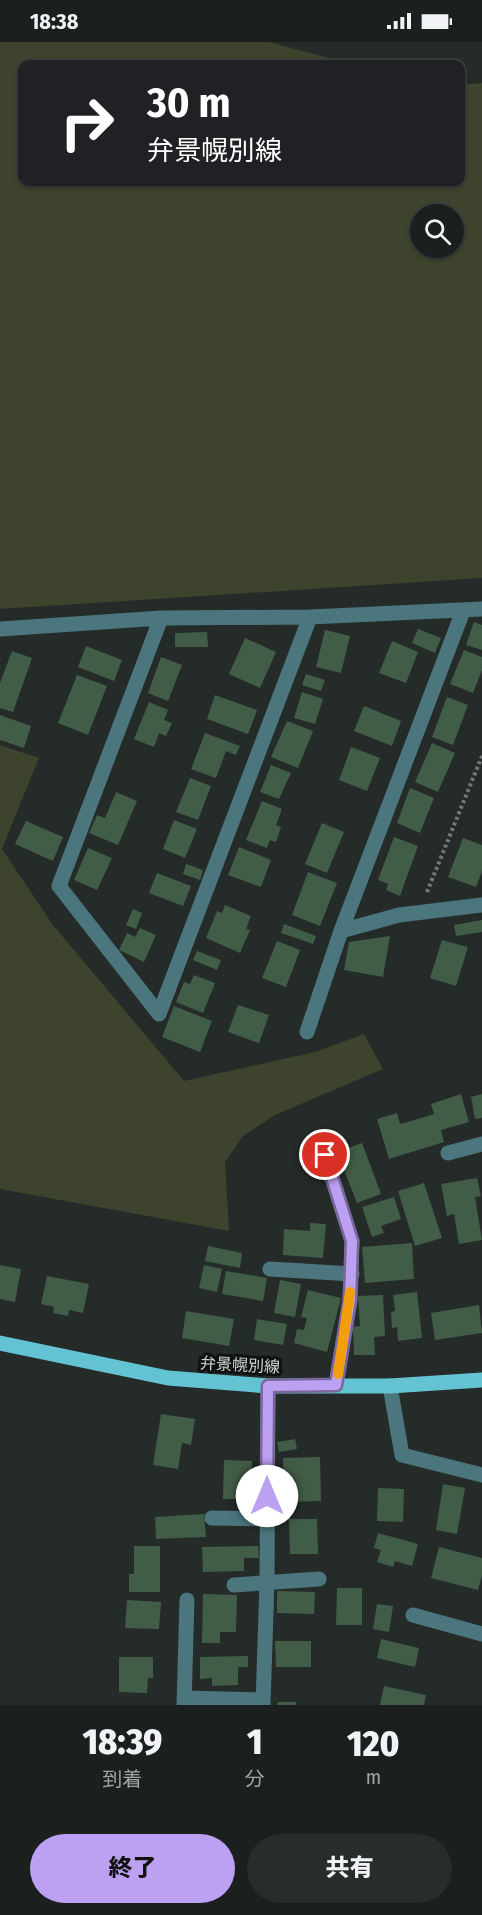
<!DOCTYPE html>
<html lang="ja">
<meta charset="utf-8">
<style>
body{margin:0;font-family:"Fira Sans Condensed","Noto Sans JP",sans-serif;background:#282d2c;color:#f1f3f6;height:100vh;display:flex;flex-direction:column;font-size:22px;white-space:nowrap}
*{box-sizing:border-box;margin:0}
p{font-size:20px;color:#a0a3a4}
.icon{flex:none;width:33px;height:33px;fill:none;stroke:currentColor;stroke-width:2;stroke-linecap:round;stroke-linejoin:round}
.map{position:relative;height:1663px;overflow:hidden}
.details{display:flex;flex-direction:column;background:#1b201f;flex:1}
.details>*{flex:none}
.banner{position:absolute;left:18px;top:18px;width:447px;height:126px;border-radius:12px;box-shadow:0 2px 4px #0004,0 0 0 2px #393e3d;background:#202124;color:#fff;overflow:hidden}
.fabs{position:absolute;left:410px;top:162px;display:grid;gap:12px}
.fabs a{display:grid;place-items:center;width:54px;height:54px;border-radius:50%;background:#1b201f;box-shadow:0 2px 4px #0004,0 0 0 2px #393e3d;font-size:30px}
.pin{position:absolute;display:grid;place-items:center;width:51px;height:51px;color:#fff;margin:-26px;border:3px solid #fff;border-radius:50%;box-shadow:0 2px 6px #0007}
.me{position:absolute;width:66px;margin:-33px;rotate:0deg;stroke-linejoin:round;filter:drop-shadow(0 0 4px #0008)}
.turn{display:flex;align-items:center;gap:21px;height:126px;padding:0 30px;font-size:27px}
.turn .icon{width:78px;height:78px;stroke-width:2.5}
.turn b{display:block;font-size:42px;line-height:51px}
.eta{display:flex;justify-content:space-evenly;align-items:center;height:102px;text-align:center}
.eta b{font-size:36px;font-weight:800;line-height:42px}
.button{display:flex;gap:12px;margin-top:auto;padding:12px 30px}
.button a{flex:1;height:69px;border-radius:36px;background:#bca0f2;color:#111;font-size:24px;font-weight:800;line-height:69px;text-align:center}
.button a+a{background:#282d2c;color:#f1f3f6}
.status{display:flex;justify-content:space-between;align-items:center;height:42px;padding:0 30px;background:#1b201f;direction:ltr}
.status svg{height:16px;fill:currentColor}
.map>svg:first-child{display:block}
.green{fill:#3d432c;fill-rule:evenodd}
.building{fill:#425d47}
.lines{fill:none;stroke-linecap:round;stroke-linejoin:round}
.path{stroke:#737978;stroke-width:4;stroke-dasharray:3 3;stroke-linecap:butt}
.minor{stroke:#4b767d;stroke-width:15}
.major{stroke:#63c3d3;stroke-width:15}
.route-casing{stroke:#7a689d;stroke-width:15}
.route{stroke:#bca0f2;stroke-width:10}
.slow{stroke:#f59e0b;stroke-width:10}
.labels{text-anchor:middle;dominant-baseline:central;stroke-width:6;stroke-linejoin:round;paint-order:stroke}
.street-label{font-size:16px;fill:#d0d5d4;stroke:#0f1212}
</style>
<div class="status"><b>18:38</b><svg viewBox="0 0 49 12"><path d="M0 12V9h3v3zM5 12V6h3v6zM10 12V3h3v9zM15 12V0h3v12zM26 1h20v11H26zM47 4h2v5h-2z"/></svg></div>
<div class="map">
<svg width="482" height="1663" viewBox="0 0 482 1663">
<rect width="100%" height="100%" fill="#242b29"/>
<!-- green -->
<path class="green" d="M0 0H269L351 22H22V140H460L461 43 482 41V536L0 567ZM420 172H453V206H420Z
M0 703 39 716 2 807 53 883 184 1039 315 1010 364 992 383 1027 275 1073 243 1094 225 1120 229 1189 0 1147Z"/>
<!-- building -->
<path class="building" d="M474 580 482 583V608L466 603Z
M418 587 441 596 435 611 412 601Z
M325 588 350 594 341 631 316 625Z
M207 590 208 605H175V591Z
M245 596 276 610 260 646 229 632Z
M392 599 418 610 406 641 379 631Z
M86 604 122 618 114 639 78 625Z
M464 608 482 615V628L473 651 450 642Z
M12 609 32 616 13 670 0 666V641Z
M161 615 182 623 168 659 148 651Z
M306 632 325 638 321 649 302 643Z
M77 633 107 644 88 693 58 681Z
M302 650 323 657 315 682 294 676Z
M215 653 257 668 248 692 207 677Z
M447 655 468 663 453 703 432 695Z
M149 660 168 668 164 678 172 681 166 694 159 691 154 705 134 697Z
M364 664 401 679 392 704 354 689Z
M0 673 31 684 24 706 0 698Z
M287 679 313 689 298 726 271 715Z
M205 691 240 704 236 713 226 709 216 736 191 727Z
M432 701 455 711 438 750 415 740Z
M351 705 380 716 367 749 339 738Z
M271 723 291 731 279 757 260 750Z
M190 736 211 744 198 778 176 770Z
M410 746 434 756 420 791 397 781Z
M116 750 137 759 118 803 89 791 97 773 105 776Z
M262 759 282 767 276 783 281 785 276 800 270 798 267 806 246 798Z
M174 778 197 787 185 816 163 807Z
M26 779 63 795 53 819 15 802Z
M322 781 344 790 327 831 305 822Z
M394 795 418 804 400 854 386 848 388 842 378 838Z
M463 796 482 803V829L476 845 448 835Z
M239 805 271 818 261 845 228 833Z
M88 806 112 816 97 848 74 838Z
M186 822 203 828 200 838 183 832Z
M308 830 337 841 320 884 292 873Z
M157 831 191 844 183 864 149 851Z
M225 863 251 874 246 887 250 888 240 911 206 896 217 869 222 871Z
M133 867 142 871 136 887 126 883Z
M482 878V890L456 894 454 883Z
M284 882 316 894 313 902 281 891Z
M140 886 156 893 144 920 119 908 127 891 135 895Z
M390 894 383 935 344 928 349 900Z
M442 898 468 905 456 944 430 936Z
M277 899 300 908 286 945 262 936Z
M197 909 221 918 217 928 193 918Z
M194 933 215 941 203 971 176 960 184 940 190 942Z
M238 963 269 973 259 1001 228 990Z
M174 964 212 979 200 1010 162 995Z
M461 1052 469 1080 441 1088 444 1100 389 1117 377 1077 397 1071 400 1082 408 1080 434 1072 431 1062Z
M482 1052V1076L475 1077 471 1055Z
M362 1101 381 1152 357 1161 337 1110Z
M477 1136 481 1154 475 1155 482 1198 459 1202 454 1172 447 1174 441 1142Z
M424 1141 442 1196 415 1204 398 1149Z
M394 1155 401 1177 381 1184 384 1191 372 1195 362 1165Z
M310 1181 326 1182 323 1216 283 1213 284 1187 310 1189Z
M412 1201 414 1237 365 1241 362 1205Z
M208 1204 242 1211 240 1226 205 1219Z
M0 1223 21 1227 15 1260 0 1257Z
M204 1223 222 1227 217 1250 199 1246Z
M226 1229 267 1236 263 1259 222 1252Z
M47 1234 89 1242 83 1271 69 1268 68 1274 53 1271 54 1265 41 1262Z
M280 1238 301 1242 295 1275 274 1271Z
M308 1248 341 1256 327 1310 294 1301 297 1287 304 1288 307 1276 301 1275Z
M417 1250 422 1296 398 1299 397 1285 392 1286 391 1270 395 1269 393 1253Z
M383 1253 385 1294 374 1295 375 1313H354L353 1285 360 1284 358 1254Z
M479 1263 482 1291 435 1298 431 1271Z
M186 1269 234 1277 229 1304 182 1296Z
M257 1277 287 1282 283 1303 254 1298Z
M161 1372 195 1377 191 1403 182 1401 178 1427 153 1423Z
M295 1397 297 1407 279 1410 277 1400Z
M320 1415 321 1459 284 1460 283 1416Z
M224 1418 252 1419 251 1457H223Z
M443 1442 465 1446 457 1492 436 1488Z
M378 1446 404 1447 403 1480 377 1479Z
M204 1472 206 1495 156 1497 155 1475Z
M289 1477H317L318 1512H290Z
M378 1491 418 1502 412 1524 395 1519 393 1525 377 1520 381 1508 374 1506Z
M134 1504H160V1550H129V1532H134Z
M258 1504 259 1516H244V1529L203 1530 202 1505Z
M439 1505 482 1516V1533L478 1548 431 1536Z
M337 1546H362V1583H336Z
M277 1549 315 1550 314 1572 277 1571Z
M203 1552 237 1553 236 1590H220V1601H202Z
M127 1558 161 1560 159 1587 125 1586Z
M377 1562 393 1564 389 1590 373 1587Z
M381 1597 419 1606 415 1625 377 1616Z
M275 1599H311V1625H276Z
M248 1614V1625H238V1643L212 1644V1636L200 1637V1615Z
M119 1615H153V1636H148L147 1651 119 1650Z
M384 1644 426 1653 424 1663H380Z
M278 1660H296V1663H277Z"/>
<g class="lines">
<!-- path -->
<path class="path" d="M427 850 482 714"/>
<!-- minor -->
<path class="minor" d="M161 576 59 844 159 972 310 575
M0 587 161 576 310 575 482 567
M341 889 399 873 482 863
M307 990 341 889 463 569
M448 1111 482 1102
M325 1113 352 1199 350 1258 336 1343
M270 1227 352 1232
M390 1344 402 1413 482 1433
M212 1476 267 1477
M234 1543 319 1537
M413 1573 482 1592
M185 1656 263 1658
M184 1663 187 1558
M263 1663 267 1540 268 1344"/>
<!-- major -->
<path class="major" d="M0 1301 168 1336 268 1344H390L482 1338"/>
</g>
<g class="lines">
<!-- route casing -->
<g class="route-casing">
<path id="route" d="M267 1454 268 1344 336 1343 350 1258 352 1199 325 1113"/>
</g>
<!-- route -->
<use href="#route" class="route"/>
<!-- slow -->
<path class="slow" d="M338 1332 350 1250"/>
</g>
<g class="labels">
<!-- street labels -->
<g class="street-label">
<text transform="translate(240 1323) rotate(3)">弁景幌別線</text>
</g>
</g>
</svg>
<div class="fabs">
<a><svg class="icon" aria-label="search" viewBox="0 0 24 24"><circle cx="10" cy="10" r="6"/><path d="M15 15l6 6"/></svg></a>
</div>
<div class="pin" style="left:325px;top:1113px;background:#d93025"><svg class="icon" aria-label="arrive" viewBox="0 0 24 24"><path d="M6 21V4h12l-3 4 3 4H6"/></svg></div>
<svg class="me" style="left:267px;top:1454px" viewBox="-20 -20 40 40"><circle r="19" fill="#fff"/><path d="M0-13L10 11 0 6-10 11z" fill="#bca0f2"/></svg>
<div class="banner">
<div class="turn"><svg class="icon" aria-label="right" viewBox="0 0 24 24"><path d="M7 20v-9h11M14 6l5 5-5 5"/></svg><div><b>30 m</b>弁景幌別線</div></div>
</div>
</div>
<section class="details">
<div class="eta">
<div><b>18:39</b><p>到着</p></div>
<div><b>1</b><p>分</p></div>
<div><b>120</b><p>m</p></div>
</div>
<div class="button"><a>終了</a><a>共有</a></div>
</section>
